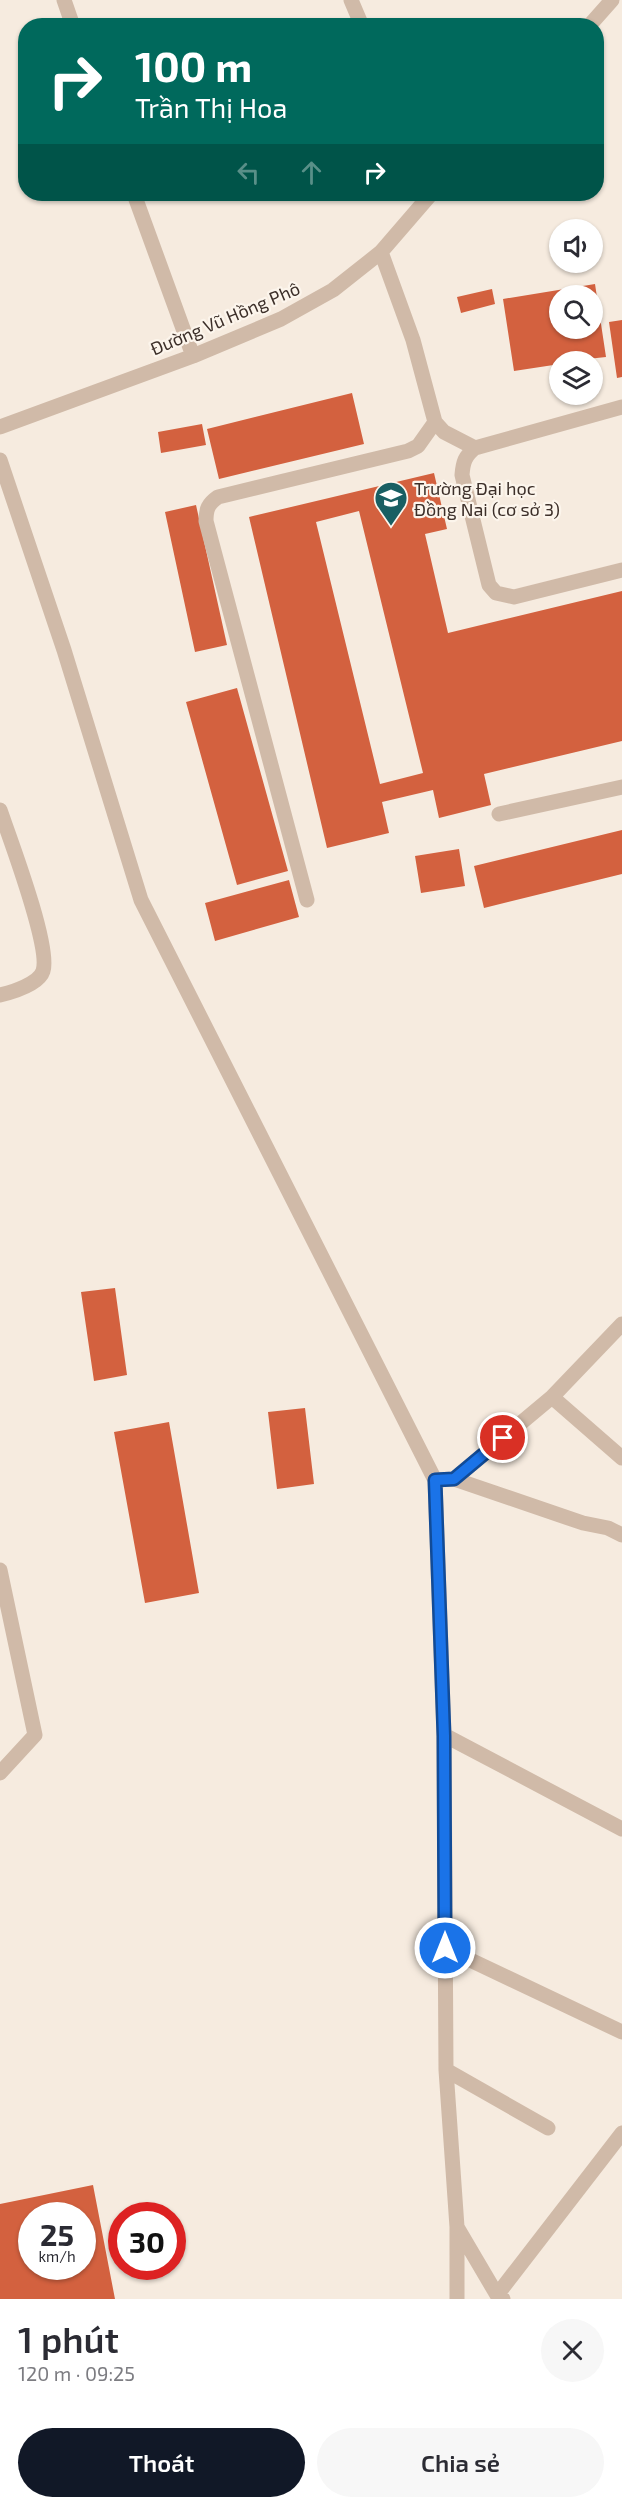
<!DOCTYPE html>
<html lang="vi">
<meta charset="utf-8">
<style>
body{margin:0;font-family:"Exo 2",sans-serif;background:#f7f7f7;color:#2b2b33;height:100vh;display:flex;flex-direction:column;font-size:22px;white-space:nowrap}
*{box-sizing:border-box;margin:0}
p{font-size:20px;color:#7c7c81}
.icon{flex:none;width:33px;height:33px;fill:none;stroke:currentColor;stroke-width:2;stroke-linecap:round;stroke-linejoin:round}
.map{position:relative;height:2299px;overflow:hidden}
.details{display:flex;flex-direction:column;background:#fff;flex:1}
.details>*{flex:none}
.banner{position:absolute;left:18px;top:18px;width:586px;height:183px;border-radius:24px;box-shadow:0 2px 4px #0004;background:#00695c;color:#fff;overflow:hidden}
.tools{position:absolute;left:549px;top:219px;display:grid;gap:12px}
.tools a{display:grid;place-items:center;width:54px;height:54px;border-radius:50%;background:#fff;box-shadow:0 2px 4px #0004;font-size:30px}
.speed{position:absolute;left:18px;top:2202px;display:flex;gap:12px;font-size:30px;font-weight:700;text-align:center}
.speed>*{display:grid;place-content:center;width:78px;height:78px;border-radius:50%;background:#fff;box-shadow:0 2px 4px #0004;line-height:1}
.speed small{font-size:15px;font-weight:400}
.speed .limit{border:9px solid #d22;background:#fff;color:#111}
.pin{position:absolute;display:grid;place-items:center;width:51px;height:51px;color:#fff;margin:-26px;border:3px solid #fff;border-radius:50%;box-shadow:0 2px 6px #0007}
.me{position:absolute;width:66px;margin:-33px;rotate:0deg;stroke-linejoin:round;filter:drop-shadow(0 0 4px #0008)}
.turn{display:flex;align-items:center;gap:21px;height:126px;padding:0 18px;font-size:27px}
.turn .icon{width:78px;height:78px;stroke-width:2.5}
.turn b{display:block;font-size:42px;line-height:51px}
.lanes{display:flex;align-items:center;height:57px;padding:0 18px;background:#0003;justify-content:center;gap:30px;direction:ltr}
.lanes .off{opacity:.35}
.round{display:grid;place-items:center;flex:none;width:63px;height:63px;border-radius:32px;background:#f7f7f7}
.overview{display:flex;align-items:center;justify-content:space-between;height:102px;padding:0 18px}
h1{font-size:36px;font-weight:600;line-height:45px}
.button{display:flex;gap:12px;margin-top:auto;padding:12px 18px}
.button a{flex:1;height:69px;border-radius:36px;background:#111827;color:#fff;font-size:24px;font-weight:600;line-height:69px;text-align:center}
.button a+a{background:#f7f7f7;color:#2b2b33}
.map>svg:first-child{display:block}
.building{fill:#d3613f;fill-rule:evenodd}
.lines{fill:none;stroke-linecap:round;stroke-linejoin:round}
.minor{stroke:#d0baa8;stroke-width:15}
.route-casing{stroke:#114b97;stroke-width:15}
.route{stroke:#1a73e8;stroke-width:10}
.labels{text-anchor:middle;dominant-baseline:central;stroke-width:4.5;stroke-linejoin:round;paint-order:stroke}
.street-label{font-size:18px;fill:#3c2f29;stroke:#fcf5ec}
.poi-label{font-size:18px;fill:#3c2f29;stroke:#fcf5ec;text-anchor:start}
</style>
<div class="map">
<svg width="622" height="2299" viewBox="0 0 622 2299">
<rect width="100%" height="100%" fill="#f6ebdf"/>
<!-- building -->
<path class="building" d="M595 284 606 357 560 362V364L514 371 503 299ZM560 296H592V328H560Z
M492 289 495 304 461 313 457 297Z
M622 320V377L617 378 609 322Z
M352 393 364 444 219 479 207 429Z
M202 424 206 445 161 453 158 432Z
M434 473 447 529 425 534 448 633 622 591V741L484 774 491 805 439 818 433 790 382 802 389 833 327 848 249 517ZM359 511 423 773 380 784 316 522Z
M196 505 227 645 195 652 165 512Z
M237 688 288 871 237 885 186 702Z
M622 830V874L484 908 474 866Z
M459 849 465 886 421 893 415 856Z
M289 880 299 917 215 941 205 903Z
M115 1288 127 1375 94 1381 81 1292Z
M305 1408 314 1484 277 1489 268 1412Z
M169 1422 199 1593 145 1603 114 1432Z
M93 2185 115 2299H0V2204ZM32 2216H82V2266H32Z"/>
<g class="lines">
<!-- minor -->
<path class="minor" d="M64 0 73 26
M351 0 362 26
M589 26 612 0
M134 194 193 356
M381 252 413 340 435 422 444 432 475 448 622 407
M0 427 193 356 281 319 333 290 381 252 431 194
M475 448C465 456 463 462 462 475L489 585 496 593 514 597 622 570
M0 460 64 650 141 900 435 1480 444 1735 446 2070 457 2227V2299
M0 810C10 839 51 947 43 971 39 984 12 992 0 995
M499 814 622 787
M307 900 206 521C206 509 208 504 218 497L408 451 418 446 435 422
M552 1397 622 1458
M454 1479 583 1523 608 1528 622 1535
M435 1480 454 1479 552 1397 622 1324
M0 1570 35 1735 0 1773
M444 1735 622 1829
M445 1948 622 2032
M446 2070 548 2128
M457 2227 497 2295 503 2299
M497 2295 622 2133"/>
</g>
<g class="lines">
<!-- route casing -->
<g class="route-casing">
<path id="route" d="M445 1948 444 1736 435 1480 454 1479 503 1438"/>
</g>
<!-- route -->
<use href="#route" class="route"/>
</g>
<!-- icons -->
<defs>
<g id="university-pin" transform="scale(1.725)"><path d="M0 17L-7.5 6A9.5 9.5 0 1 1 7.5 6Z" fill="#195f63" stroke="#fcf5ec"/><path d="M0-5L7-2L0 1L-7-2ZM-4 1L0 2.5L4 1V4Q0 6-4 4Z" fill="#fff"/></g>
</defs>
<g fill-rule="evenodd">
<use href="#university-pin" x="391" y="498"/>
</g>
<g class="labels">
<!-- street labels -->
<g class="street-label">
<text transform="translate(225 318) rotate(-23)">Đường Vũ Hồng Phô</text>
</g>
<!-- poi labels -->
<g class="poi-label">
<text x="414" y="488">Trường Đại học<tspan x="414" dy="21">Đồng Nai (cơ sở 3)</tspan></text>
</g>
</g>
</svg>
<div class="tools">
<a><svg class="icon" aria-label="sound" viewBox="0 0 24 24"><path d="M4 9h4l5-4v14l-5-4H4zM17 9q2 3 0 6"/></svg></a>
<a><svg class="icon" aria-label="search" viewBox="0 0 24 24"><circle cx="10" cy="10" r="6"/><path d="M15 15l6 6"/></svg></a>
<a><svg class="icon" aria-label="layers" viewBox="0 0 24 24"><path d="M12 4l9 5-9 5-9-5zM3 14l9 5 9-5"/></svg></a>
</div>
<div class="speed"><div>25<small>km/h</small></div><div class="limit">30</div></div>
<div class="pin" style="left:503px;top:1438px;background:#d93025"><svg class="icon" aria-label="arrive" viewBox="0 0 24 24"><path d="M6 21V4h12l-3 4 3 4H6"/></svg></div>
<svg class="me" style="left:445px;top:1948px" viewBox="-20 -20 40 40"><circle r="17" fill="#1a73e8" stroke="#fff" stroke-width="3"/><path d="M0-11L8 9 0 5-8 9z" fill="#fff"/></svg>
<div class="banner">
<div class="turn"><svg class="icon" aria-label="right" viewBox="0 0 24 24"><path d="M7 20v-9h11M14 6l5 5-5 5"/></svg><div><b>100 m</b>Trần Thị Hoa</div></div>
<div class="lanes"><svg class="icon off" aria-label="left" viewBox="0 0 24 24"><path d="M17 20v-9H6M10 6l-5 5 5 5"/></svg><svg class="icon off" aria-label="ahead" viewBox="0 0 24 24"><path d="M12 20V5M6 11l6-6 6 6"/></svg><svg class="icon" aria-label="right" viewBox="0 0 24 24"><path d="M7 20v-9h11M14 6l5 5-5 5"/></svg></div>
</div>
</div>
<section class="details">
<div class="overview"><div><h1>1 phút</h1><p>120 m · 09:25</p></div><a class="round"><svg class="icon" aria-label="close" viewBox="0 0 24 24"><path d="M6 6l12 12M18 6L6 18"/></svg></a></div>
<div class="button"><a>Thoát</a><a>Chia sẻ</a></div>
</section>
